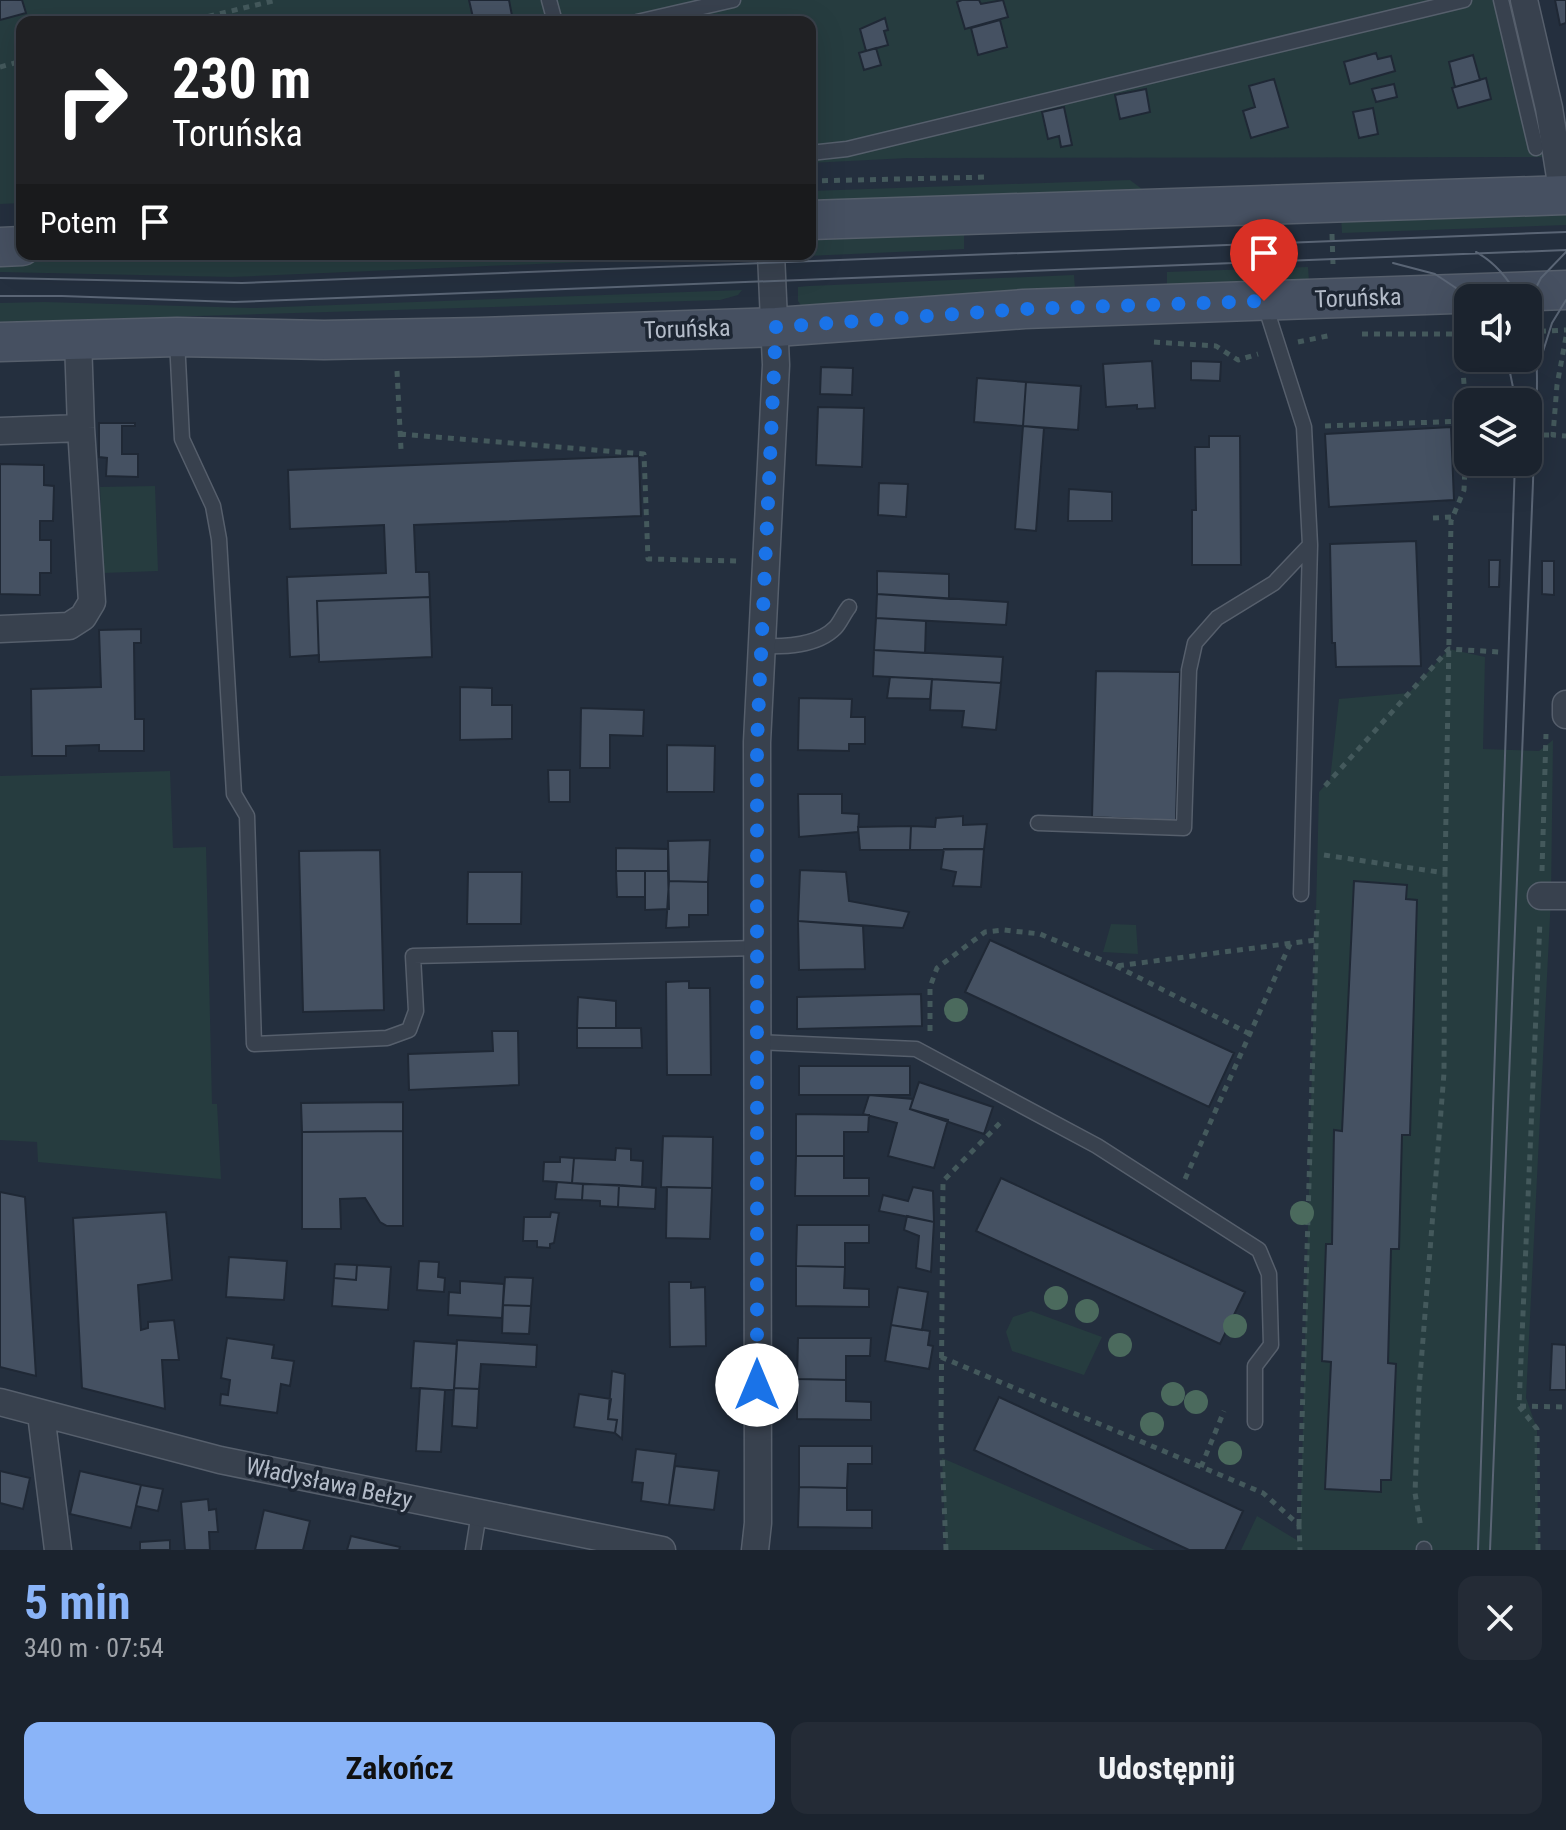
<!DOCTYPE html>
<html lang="pl">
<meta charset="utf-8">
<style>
body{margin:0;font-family:"Roboto Condensed",sans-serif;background:#242b36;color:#f1f3f6;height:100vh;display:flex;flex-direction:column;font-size:30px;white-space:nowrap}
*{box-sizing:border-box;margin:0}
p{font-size:26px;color:#a0a4aa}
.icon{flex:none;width:44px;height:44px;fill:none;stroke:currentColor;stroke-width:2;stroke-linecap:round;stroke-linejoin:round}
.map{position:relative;height:1550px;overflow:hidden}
.panel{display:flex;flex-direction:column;background:#1b232e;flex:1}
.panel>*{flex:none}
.banner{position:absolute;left:16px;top:16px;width:800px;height:244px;border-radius:16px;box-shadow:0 8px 32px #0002,0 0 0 2px #39404a;background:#202124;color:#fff;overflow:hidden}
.tools{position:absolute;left:1454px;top:284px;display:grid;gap:16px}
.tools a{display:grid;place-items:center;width:88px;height:88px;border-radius:16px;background:#1b232e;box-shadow:0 8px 32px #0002,0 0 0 2px #39404a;font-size:40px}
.pin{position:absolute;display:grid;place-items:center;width:68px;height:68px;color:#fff;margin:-82px -34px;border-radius:50% 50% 50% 0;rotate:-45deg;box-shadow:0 0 8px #0007}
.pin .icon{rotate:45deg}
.me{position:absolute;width:88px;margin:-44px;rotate:0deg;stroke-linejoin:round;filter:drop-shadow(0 0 6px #0008)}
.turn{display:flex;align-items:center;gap:28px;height:168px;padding:0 24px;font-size:36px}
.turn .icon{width:104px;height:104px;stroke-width:2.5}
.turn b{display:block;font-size:56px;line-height:68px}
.then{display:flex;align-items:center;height:76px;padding:0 24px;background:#0003;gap:16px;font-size:30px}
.round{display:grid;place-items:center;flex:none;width:84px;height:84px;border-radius:16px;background:#242b36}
.summary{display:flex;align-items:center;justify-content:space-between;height:136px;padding:0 24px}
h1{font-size:48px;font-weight:700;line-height:60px;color:#8ab4f8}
.primary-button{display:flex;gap:16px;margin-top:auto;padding:16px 24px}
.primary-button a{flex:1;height:92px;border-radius:16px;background:#8ab4f8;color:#111;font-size:32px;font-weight:700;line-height:92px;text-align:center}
.primary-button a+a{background:#242b36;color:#f1f3f6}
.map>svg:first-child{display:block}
.green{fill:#263c3f}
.building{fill:#455162;stroke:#1f2835;stroke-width:2}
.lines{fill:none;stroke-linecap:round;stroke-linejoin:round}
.lane-casing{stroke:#565f6c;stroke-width:17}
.street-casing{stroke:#565f6c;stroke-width:29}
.secondary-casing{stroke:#565f6c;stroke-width:41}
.path{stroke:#44595c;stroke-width:5;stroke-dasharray:6 6;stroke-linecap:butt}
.lane{stroke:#38414e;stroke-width:14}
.street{stroke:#38414e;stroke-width:26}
.secondary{stroke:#465061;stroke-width:38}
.tram{stroke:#5a6575;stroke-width:2}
.tree{fill:#4b6a5d}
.route{stroke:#1a73e8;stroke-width:14;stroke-dasharray:0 25.2}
.labels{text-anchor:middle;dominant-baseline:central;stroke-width:7;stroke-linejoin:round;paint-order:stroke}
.street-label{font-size:24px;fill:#b4bcc9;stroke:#1d2633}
</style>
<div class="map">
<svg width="1566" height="1550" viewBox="0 0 1566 1550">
<rect width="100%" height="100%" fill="#242f3e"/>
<!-- green -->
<path class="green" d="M0 0H1507L1545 157 908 158 810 163V22H22V203L0 204Z
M1130 180 1146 192 810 203V191Z
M1566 211V225L1342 233 1341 216Z
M964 230V249L807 256 793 254H810V235Z
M278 254H743L745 255 232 277 0 272V263Z
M1308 267 1309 282 1167 286V272Z
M1074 275 1075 289 802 307 798 301V287L809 286Z
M742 290 738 295 720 300 0 322V303L44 302 252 308Z
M155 486 158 571 103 573 100 487Z
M1449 649 1485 657 1483 749 1539 751 1553 740 1551 897 1526 1398 1537 1429 1538 1550H1241L1257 1516 1300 1542 1319 792 1330 780 1339 699 1409 693Z
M170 771 173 848 206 847 212 1104H217L221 1179 38 1162 37 1142 0 1140V776Z
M1111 924 1136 925 1138 954 1103 952Z
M1031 1311 1102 1337 1084 1375 1012 1351 1006 1332 1013 1317Z
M942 1458 1155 1550H946Z"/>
<!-- building -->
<path class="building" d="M0 0H22L26 13 0 20Z
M469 0H509L513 21 474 22Z
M962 0H979L981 4 1003 0 1008 17 965 29 957 2Z
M1555 0H1566V23L1560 25Z
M885 18 888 30 884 31 888 45 866 51 860 29Z
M1000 20 1007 47 978 55 971 28Z
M876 48 881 65 864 70 859 53Z
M1376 53 1378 59 1391 56 1395 71 1350 84 1344 62Z
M1473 55 1480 80 1455 87 1449 62Z
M1486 78 1491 99 1458 108 1452 88Z
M1274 79 1288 127 1251 138 1243 111 1255 107 1249 86Z
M1394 84 1397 97 1376 102 1372 89Z
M1146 89 1150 112 1120 119 1115 95Z
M1064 107 1072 145 1061 147 1059 136 1048 139 1042 112Z
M1373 108 1378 134 1359 138 1353 112Z
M1152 361 1155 408 1137 409V405L1106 407 1103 364Z
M1191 361 1221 362 1220 381 1191 380Z
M821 367 853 368 852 395 820 394Z
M977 378 1026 382 1023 426 974 422Z
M1026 382 1081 386 1078 430 1023 426Z
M818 407 864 408 862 467 816 465Z
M99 423H135V426H122V454H138V477L106 476 107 458 99 457Z
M1023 426 1044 428 1036 531 1015 529Z
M1451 427 1454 500 1329 507 1325 434Z
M1209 436H1240L1241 565H1192V510H1196L1195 447H1209Z
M639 456 641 516 414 525 416 572H429L432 657 319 662V655L290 657 287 577 386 573 384 525 290 529 288 470Z
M0 464 44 465V485L54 486 53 521H40V540H51V573H40V595L0 594Z
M879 483 908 484 906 517 878 515Z
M1069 489 1112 492V521H1068Z
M1416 541 1421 666 1336 667 1335 643H1332L1330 544Z
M1489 560H1500L1499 587H1489Z
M1542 561H1554V595L1542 594Z
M877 571 949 574V599L877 594Z
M877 594 1008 602 1006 625 876 618Z
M430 597 432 657 319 662 317 601Z
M876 618 926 621 925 653 874 650Z
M141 629V643H134L135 719H144V751H99V745L66 746V756H32L31 689 101 687 99 630Z
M874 650 1003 657 1001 683 873 676Z
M1096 671 1180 672 1176 821 1092 817Z
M890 677 932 679 930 699 887 698Z
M932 679 1001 683 996 730 962 727 964 711 930 710Z
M460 687 492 688V705H512V739L460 740Z
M799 698 852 699 851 717H865V744H849V751L798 750Z
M581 708 644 710 643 736 610 735V768H580Z
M667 745 715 746 714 792H667Z
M548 770H570V802H549Z
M798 794H842V813L859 814 858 832 799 837Z
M963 816V825L987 824 984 849 910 850 911 826 935 827 936 818Z
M911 826 910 850H860L858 827Z
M710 840 708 882 669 881 668 841Z
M616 848 668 849V871H616Z
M944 849H984L981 887 953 886 956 872 941 869Z
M380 850 384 1010 303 1012 299 851Z
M800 870 846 872 849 901 909 912 903 928 798 921Z
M616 871H645V897H617Z
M645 871H668L669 909 645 910Z
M468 872H522L521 924H467Z
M669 881 708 882V915H689V927L666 928Z
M1354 881 1407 885 1406 899 1417 900 1410 1135H1402L1399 1249H1391L1388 1363 1396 1364 1391 1480H1381V1492L1325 1489 1331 1362 1322 1361 1326 1244H1332L1334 1130 1342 1131Z
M798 921 863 926 865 969 799 970Z
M990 940 1234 1053 1209 1107 965 992Z
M689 981V988H710L711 1075H667L666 982Z
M921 994 922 1026 797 1029V997Z
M578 997 616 1001V1028H577Z
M577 1028H641L642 1048H577Z
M492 1031H518L519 1085 409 1090 408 1054 493 1051Z
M799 1066H910V1095H799Z
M919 1082 993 1107 984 1134 910 1109Z
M869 1095 913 1099 910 1109 948 1120 934 1168 888 1156 897 1123 863 1114Z
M403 1102V1131L302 1132 301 1103Z
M796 1114 869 1115 868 1132H844V1156H796Z
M403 1131V1226H387L380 1222 365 1198 340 1199 341 1229H302V1132Z
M663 1136 713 1137 712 1188 661 1187Z
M616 1148 631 1149V1160L643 1161 642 1187 572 1183 574 1158 615 1160Z
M796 1156H844V1178H869V1196H795Z
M560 1157 574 1158 572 1183 543 1181 544 1162H560Z
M1001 1178 1245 1292 1220 1344 976 1231Z
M557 1182 583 1184 582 1200 555 1199Z
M583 1184 619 1185 618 1207 600 1206V1201L582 1200Z
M619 1185 656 1188 655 1209 618 1207Z
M667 1187 712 1188 710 1239 666 1238Z
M913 1187 933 1191 934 1222 879 1211 883 1195 908 1201Z
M0 1192 25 1197 36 1376 0 1367Z
M166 1212 172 1280 138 1285 141 1330 148 1328V1322L174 1320 179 1360H162L165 1409 82 1388 73 1218Z
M551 1212 559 1213 554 1243 550 1244V1248L537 1247V1241H523L524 1217H550Z
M907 1216 934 1222 931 1272 916 1268 919 1236 904 1230Z
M797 1225H869V1243H845V1267L796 1266Z
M229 1257 287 1261 284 1300 226 1297Z
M419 1261 439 1262 438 1277 445 1278 444 1292 417 1290Z
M335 1264 357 1265 356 1280 334 1278Z
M357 1265 391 1267 388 1310 332 1306 334 1278 356 1280Z
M796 1266 845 1267 844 1288 869 1289V1307L796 1306Z
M505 1277 533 1278 531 1306 503 1305Z
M460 1281 504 1284 502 1318 448 1315 449 1292 460 1293Z
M669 1282H691V1288L705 1287 706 1346 670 1347Z
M898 1287 928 1292 922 1330 891 1325Z
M503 1305 531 1306 529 1334 502 1333Z
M891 1325 930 1331 928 1345 933 1346 929 1369 885 1361Z
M227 1338 274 1345 272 1358 294 1361 290 1386 281 1384 277 1413 220 1405 221 1394 228 1395 230 1380 221 1378Z
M798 1338H871L870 1356H846V1380L797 1379Z
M457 1340 537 1345 536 1367 481 1364 479 1389 454 1388Z
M414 1341 457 1344 454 1390 411 1388Z
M1552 1344 1566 1345V1390H1550Z
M612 1371 625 1374 622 1439 615 1433 617 1420 608 1419Z
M797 1379 846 1380V1401L871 1402V1420L797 1419Z
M420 1388 445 1390 441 1452 416 1451Z
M454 1388 479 1389 477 1428 452 1426Z
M579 1394 611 1399 608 1419 617 1420 615 1433 574 1427Z
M999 1397 1243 1511 1225 1550H1189L974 1450Z
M799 1446H872V1464H848L847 1488 799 1487Z
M636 1449 676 1454 669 1505 641 1501 643 1483 632 1482Z
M675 1466 719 1471 714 1510 669 1505Z
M0 1471 30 1478 23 1509 0 1503Z
M80 1471 141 1485 131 1528 70 1514Z
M141 1485 163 1489 158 1511 136 1506Z
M799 1487 847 1488V1510H872V1528L798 1527Z
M208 1499 209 1510 216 1509 218 1532H209L210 1550H185L181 1502Z
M264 1510 310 1521 303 1550H255Z
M351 1536 400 1547 399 1550H347Z
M170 1540V1550H140V1542Z"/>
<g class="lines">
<!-- lane casing -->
<g class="lane-casing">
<path id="lane" d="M549 0 555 22
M1501 0 1536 148
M637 22 733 0
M810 153 847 149 1464 0
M177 340 182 439 213 506 219 539 234 794 247 816 254 1044 387 1038 409 1030 416 1011 413 956 758 948
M761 646C785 647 817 646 835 628 840 623 844 613 849 607
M1038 823 1184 828 1189 670 1195 643 1217 618 1274 583 1310 545 1304 427 1264 302
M1301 894 1310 545
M758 1042 916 1049 1097 1146 1259 1250 1269 1274 1271 1345 1255 1366V1422
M473 1550 479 1513
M1424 1550V1549"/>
</g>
<!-- street casing -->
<g class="street-casing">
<path id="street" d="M1524 0 1549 108 1563 196
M0 431 81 428
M0 629 69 626 83 617 92 602 81 428 78 340
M1566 704V715
M1541 896H1566
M0 1402 220 1460 662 1550
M41 1414 58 1550
M755 1550 758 1523 757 742 776 365 771 254"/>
</g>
<!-- secondary casing -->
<g class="secondary-casing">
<path id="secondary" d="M810 220 1566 195
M0 247 22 246
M0 342 177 337 324 340 480 337 776 327 1024 309 1566 290"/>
</g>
<!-- path -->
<path class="path" d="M185 22 277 0
M0 67 22 61
M810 181 989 177
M1332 234 1333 264
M1528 332 1566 330
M1362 334H1468
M1566 337 1557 385 1553 435 1566 436
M1154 342 1216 346 1238 360 1258 354
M1298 342 1332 335
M397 371 401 449
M1325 426 1467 421
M400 434 644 454 648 559 738 561
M1543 435H1553
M1433 518 1452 517
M1325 786 1449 649 1499 652
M1324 855 1445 873 1444 1073 1419 1390 1415 1493 1421 1528
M1542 871 1546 734
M1445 873 1451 521 1464 490 1467 421 1460 334
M1116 966 1250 1034
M930 1031V987L937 968 985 932 1004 930 1040 934 1116 966 1316 940
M1185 1179 1290 944
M941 1357 1263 1493 1299 1525 1300 1550
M1520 1406 1566 1407
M1201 1467 1224 1411
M1299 1525 1317 910
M946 1550 941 1427 943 1181 1004 1119
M1538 1550 1537 1429 1519 1406 1540 921"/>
<!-- lane -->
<use href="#lane" class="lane"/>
<!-- street -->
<use href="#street" class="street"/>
<!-- secondary -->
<use href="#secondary" class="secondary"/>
<!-- tram -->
<path class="tram" d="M1476 252C1496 263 1508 279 1519 298
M1393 263 1435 274 1471 298
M0 278 242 283 1566 232
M0 296H62L234 302 1566 250
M1528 303 1541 278 1566 252
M1507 358 1516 402
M1540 361 1552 323 1566 300
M1478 1550 1515 462
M1490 1550 1533 482C1534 440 1544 350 1528 314"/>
</g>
<!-- trees -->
<g class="tree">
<circle cx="956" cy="1010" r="12"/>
<circle cx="1302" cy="1213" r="12"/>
<circle cx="1056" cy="1298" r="12"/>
<circle cx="1087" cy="1311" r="12"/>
<circle cx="1235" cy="1326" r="12"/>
<circle cx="1120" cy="1345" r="12"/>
<circle cx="1173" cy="1394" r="12"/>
<circle cx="1196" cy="1402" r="12"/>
<circle cx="1152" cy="1424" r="12"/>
<circle cx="1230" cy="1453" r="12"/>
</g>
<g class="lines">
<!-- route -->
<path class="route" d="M757 1385V742L776 327 1024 309 1264 301"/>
</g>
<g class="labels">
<!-- street labels -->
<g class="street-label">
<text transform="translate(1358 298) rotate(-2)">Toruńska</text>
<text transform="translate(687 329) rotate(-2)">Toruńska</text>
<text transform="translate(329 1483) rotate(12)">Władysława Bełzy</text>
</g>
</g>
</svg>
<div class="tools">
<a><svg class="icon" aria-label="sound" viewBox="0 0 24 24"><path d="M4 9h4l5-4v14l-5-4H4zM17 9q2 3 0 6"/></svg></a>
<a><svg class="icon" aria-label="layers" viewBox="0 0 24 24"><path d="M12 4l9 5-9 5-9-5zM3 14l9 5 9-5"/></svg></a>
</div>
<div class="pin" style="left:1264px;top:301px;background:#d93025"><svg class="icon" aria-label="arrive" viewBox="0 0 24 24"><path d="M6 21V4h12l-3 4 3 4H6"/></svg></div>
<svg class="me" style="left:757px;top:1385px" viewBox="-20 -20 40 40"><circle r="19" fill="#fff"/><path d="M0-13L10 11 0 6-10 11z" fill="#1a73e8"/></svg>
<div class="banner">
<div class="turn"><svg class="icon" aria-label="right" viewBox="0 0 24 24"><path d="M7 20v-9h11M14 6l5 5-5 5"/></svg><div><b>230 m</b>Toruńska</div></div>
<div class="then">Potem<svg class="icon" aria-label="arrive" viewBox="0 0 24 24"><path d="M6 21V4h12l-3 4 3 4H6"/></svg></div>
</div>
</div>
<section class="panel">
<div class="summary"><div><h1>5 min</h1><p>340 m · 07:54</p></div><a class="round"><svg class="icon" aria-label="close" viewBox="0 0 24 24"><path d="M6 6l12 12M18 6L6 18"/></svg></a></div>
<div class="primary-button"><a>Zakończ</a><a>Udostępnij</a></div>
</section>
